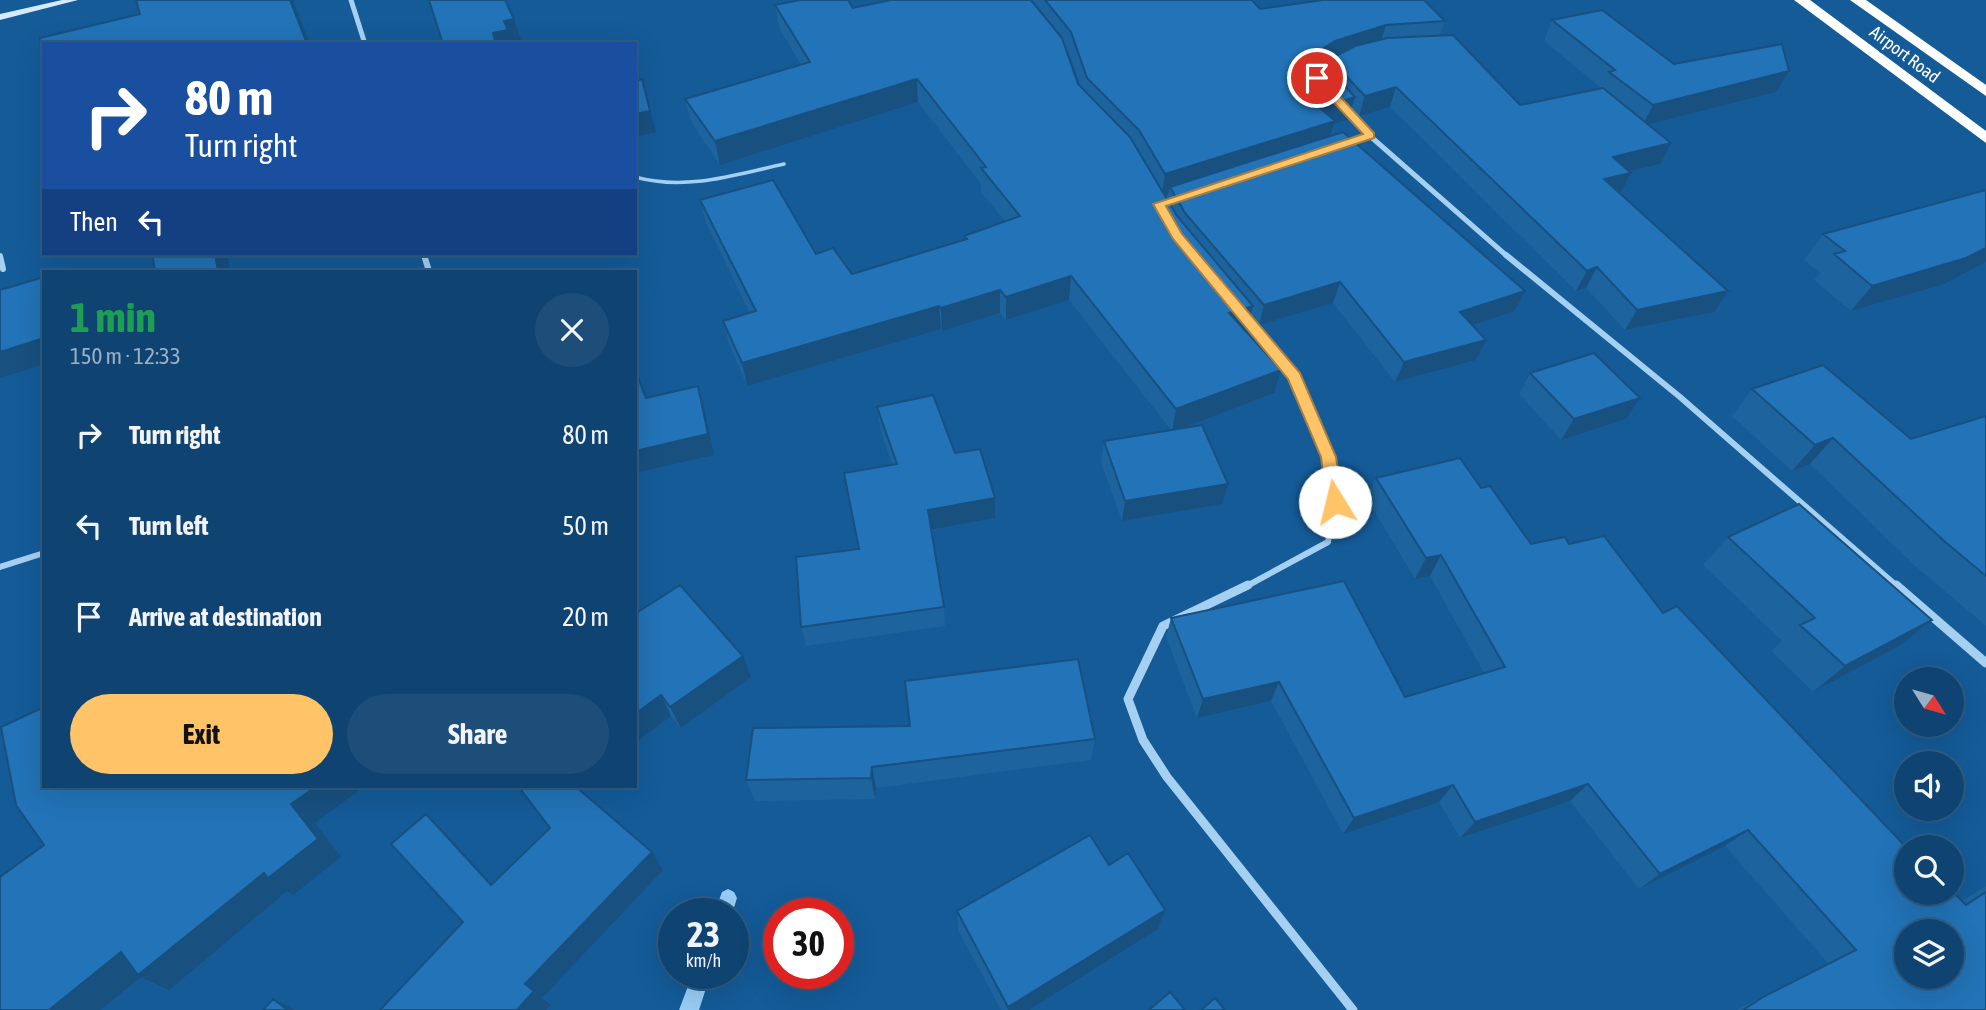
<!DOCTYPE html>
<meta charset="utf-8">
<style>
body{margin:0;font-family:"Asap Condensed",sans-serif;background:#1d4e7a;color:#f1f3f6;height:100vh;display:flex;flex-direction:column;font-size:26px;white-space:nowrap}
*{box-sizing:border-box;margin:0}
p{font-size:23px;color:#9bb0c4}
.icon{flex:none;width:38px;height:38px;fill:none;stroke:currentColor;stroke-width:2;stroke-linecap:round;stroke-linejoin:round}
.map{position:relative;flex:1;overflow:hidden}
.drawer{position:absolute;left:42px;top:270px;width:595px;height:518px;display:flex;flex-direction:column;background:#0f4472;border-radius:0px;box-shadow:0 7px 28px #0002,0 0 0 2px #2f5c84}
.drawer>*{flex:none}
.hud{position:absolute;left:42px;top:42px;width:595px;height:214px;border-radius:0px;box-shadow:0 7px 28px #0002,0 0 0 2px #2f5c84;background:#1a4fa0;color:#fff;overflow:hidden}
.needle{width:46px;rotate:127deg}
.controls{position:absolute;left:1894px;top:667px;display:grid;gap:14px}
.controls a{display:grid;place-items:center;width:70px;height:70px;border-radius:50%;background:#0f4472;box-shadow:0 7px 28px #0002,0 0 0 2px #2f5c84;font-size:35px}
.speed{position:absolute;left:658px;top:898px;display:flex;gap:14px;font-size:35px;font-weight:700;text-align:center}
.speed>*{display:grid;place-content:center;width:91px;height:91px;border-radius:50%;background:#0f4472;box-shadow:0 7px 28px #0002,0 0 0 2px #2f5c84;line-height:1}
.speed small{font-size:18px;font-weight:400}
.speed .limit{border:10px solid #d22;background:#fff;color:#111}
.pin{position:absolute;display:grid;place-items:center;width:60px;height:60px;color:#fff;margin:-30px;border:4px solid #fff;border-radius:50%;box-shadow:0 2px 7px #0007}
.me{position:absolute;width:77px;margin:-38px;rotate:351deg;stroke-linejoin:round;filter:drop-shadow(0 0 5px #0008)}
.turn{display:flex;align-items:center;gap:24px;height:147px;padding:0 28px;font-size:32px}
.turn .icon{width:91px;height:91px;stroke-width:2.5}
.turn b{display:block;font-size:49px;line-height:60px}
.then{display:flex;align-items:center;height:66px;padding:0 28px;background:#0003;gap:14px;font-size:26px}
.round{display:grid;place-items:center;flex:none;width:74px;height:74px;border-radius:37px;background:#1d4e7a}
.head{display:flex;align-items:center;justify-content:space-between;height:119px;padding:0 28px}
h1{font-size:42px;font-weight:700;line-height:52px;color:#1e9e55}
.primary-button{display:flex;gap:14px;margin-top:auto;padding:14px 28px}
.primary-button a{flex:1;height:80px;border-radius:42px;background:#ffc468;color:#111;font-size:28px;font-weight:700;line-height:80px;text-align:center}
.primary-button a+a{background:#1d4e7a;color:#f1f3f6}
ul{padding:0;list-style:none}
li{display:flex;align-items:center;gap:21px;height:91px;padding:0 28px}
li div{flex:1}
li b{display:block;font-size:26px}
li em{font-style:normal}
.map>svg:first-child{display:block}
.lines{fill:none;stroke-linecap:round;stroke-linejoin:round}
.stream{fill:#98cdf5;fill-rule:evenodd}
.lane{stroke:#a6d0f2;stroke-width:3.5}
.street-far2{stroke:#a6d0f2;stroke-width:5}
.street-far1{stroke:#a6d0f2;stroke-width:6}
.street{stroke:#a6d0f2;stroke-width:9}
.secondary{fill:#d5eafc;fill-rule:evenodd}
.highway{fill:#fff;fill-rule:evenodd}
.wall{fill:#1d639d;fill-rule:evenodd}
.shaded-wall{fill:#185080}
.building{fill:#2273b7;stroke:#185080;stroke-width:2;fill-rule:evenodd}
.route{fill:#ffc468;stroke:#a67f44;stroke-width:2}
.labels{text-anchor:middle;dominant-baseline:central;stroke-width:7;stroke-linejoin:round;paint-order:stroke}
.far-street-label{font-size:18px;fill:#fff;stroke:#145b98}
</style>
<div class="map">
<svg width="1986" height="1010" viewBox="0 0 1986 1010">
<rect width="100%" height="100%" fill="#145b98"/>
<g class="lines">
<!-- stream -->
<path class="stream" d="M728 889 734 892 737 898 732 914H714L722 892Z
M693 973H711L699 1010H679Z"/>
<!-- lane -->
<path class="lane" d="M635 177C686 191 734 175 784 164"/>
<!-- street-far2 -->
<path class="street-far2" d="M351 0 365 44
M1344 107 1370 136 1508 257
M1348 143 1370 136
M424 254 425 257"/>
<!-- street-far1 -->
<path class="street-far1" d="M424 255 429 271
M1506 255 1680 397 1898 587
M0 256 3 269
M0 567 44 553
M1245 587 1328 542 1335 502 1328 457 1295 377 1245 317"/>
<!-- street -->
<path class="street" d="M1248 585 1163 626 1128 699 1143 740 1167 777 1353 1010
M1896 585 1986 663"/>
<!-- secondary -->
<path class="secondary" d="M62 0H78L0 20V14Z"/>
<!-- highway -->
<path class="highway" d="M1794 0H1810L1986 131V143Z
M1850 0H1866L1986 85V96Z"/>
</g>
<!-- wall -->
<path class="wall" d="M891 0H1252L1260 9 1445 21 1440 35 1520 105 1601 88 1544 41 1552 20 1674 64 1789 71 1776 92 1648 124 1660 164 1629 171 1631 173 1621 193 1714 312 1625 330 1586 288 1576 291 1390 107 1359 116 1351 108 1348 120 1334 124 1331 136 1525 291 1515 311 1472 325 1486 340 1476 360 1395 382 1333 303 1259 325 1251 315 1247 329 1244 330 1274 393 1180 429 1228 484 1222 504 1122 521 1101 462 1104 441 1171 430 1069 300 1006 320 1000 313 942 331 941 329 747 386 729 344 723 321 750 313 706 223 700 200 816 254 852 274 964 240V236L1005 221 981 192V184L918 102 720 165 691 122 685 99 801 65 779 28 775 5 853 8ZM1067 51 1070 55 1081 87 1078 84Z
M1986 190V262L1944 284 1851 311 1814 280 1820 273 1804 260 1823 234Z
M1530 373 1626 419 1561 440 1519 394Z
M1752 389 1911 439 1986 416V626L1914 565 1810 464 1792 471 1732 416Z
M877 407 955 453 995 518 932 530 944 607 945 626 806 646 801 627 858 549 844 473 892 465 880 428Z
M1376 478 1481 488 1531 544H1569L1663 613 1952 896 1962 901 1986 886V1010H1736L1828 963 1725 846 1639 889 1570 801 1460 838 1439 802 1343 834 1271 701 1197 718 1166 637 1171 618 1405 697 1484 673 1430 576 1415 579 1367 499Z
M1728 537 1899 646 1813 692 1771 651 1782 641 1703 565Z
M635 614 751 677 681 728 671 716 635 743Z
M1095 739 1091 760 876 788 875 799 755 801 746 780Z
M1109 865 1165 910 1158 929 1029 1010H1001L958 930 957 911Z"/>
<!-- shaded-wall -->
<path class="shaded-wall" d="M290 0H293L310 44H307Z
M514 19 521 40 512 42 513 44H496L493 33 504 21Z
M1386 25 1379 47 1330 59 1329 64 1314 74 1319 51 1335 41Z
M1789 71 1776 92 1642 126 1653 105Z
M642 79 656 132 635 137V114Z
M917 79 918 102 720 165 715 141Z
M1396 87 1390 107 1359 116 1365 96Z
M1355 97 1348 120 1334 124 1328 144 1170 187 1168 195 1161 198 1165 174 1320 108Z
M1671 143 1660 164 1603 177 1613 157Z
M1631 173 1621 193 1604 179Z
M1986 248V262L1944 284 1851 311 1872 286Z
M97 254H109L99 257Z
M215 254H227L230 271H218Z
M1597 267 1586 288 1576 291 1587 271Z
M1071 276 1069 300 1006 320V297Z
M1340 282 1333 303 1259 325 1264 305Z
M1000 290V313L942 331 941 308Z
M1525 291 1515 311 1451 332 1460 312Z
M1728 291 1714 312 1625 330 1637 310Z
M939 306 941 329 747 386 742 363Z
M1253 306 1247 329 1223 336 1229 313Z
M44 338V364L0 378V352Z
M1486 340 1476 360 1395 382 1404 362Z
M1281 370 1274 393 1172 432 1176 409Z
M698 386 704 407 714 455 635 473V451Z
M1640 398 1626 419 1561 440 1574 419Z
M1833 438 1810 464 1792 471 1815 445Z
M1228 484 1222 504 1122 521 1125 501Z
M995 498V518L930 530 928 510Z
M1441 555 1430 576 1415 579 1426 558Z
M1932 620 1899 646 1813 692 1845 666Z
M743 656 751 677 681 728 670 707Z
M1279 682 1271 701 1197 718 1203 699Z
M661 695 671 716 635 743V714Z
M872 767 876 788 875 799 871 778Z
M1588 784 1570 801 1460 838 1475 822Z
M1453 785 1439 802 1343 834 1354 818Z
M317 786H365L315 823 341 857 293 895 287 891 169 990 141 977 100 1010H49L291 804Z
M426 814 445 833 508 902 491 885Z
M1748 830 1725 846 1639 889 1660 874Z
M652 852 663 870 542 998 551 1005 546 1010H517L525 984Z
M1165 910 1158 929 1029 1010H1008V1007Z
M273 999 295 1010H288Z"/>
<!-- building -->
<path class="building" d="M136 0H290L307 44H44V65L40 38 140 14Z
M429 0H505L514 19 504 21 508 30 493 33 496 44H443Z
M800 0H848L853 8 891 0H1031L1062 38 1078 84 1130 137 1177 216 1253 306 1229 313 1281 370 1176 409 1071 276 1006 297 1000 290 941 308 939 306 742 363 723 321 756 311 700 200 773 180 816 254 833 248 852 274 967 239 964 236 1020 216 981 168 986 167 917 79 715 141 685 99 810 62 775 5Z
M1045 0H1252L1260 9 1323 0H1424L1445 21 1386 25 1335 41 1319 51 1318 57 1355 97 1320 108 1335 121 1165 174 1139 130 1087 78 1071 32Z
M1602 10 1674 64 1782 44 1789 71 1653 105 1609 72 1615 70 1552 20Z
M1453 35 1520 105 1603 88 1671 143 1613 157 1631 173 1604 179 1728 291 1637 310 1597 267 1587 271 1396 87 1365 96 1330 59 1355 46 1387 38Z
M642 79 650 111 635 114V81Z
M1343 132 1525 291 1460 312 1486 340 1404 362 1340 282 1264 305 1185 213 1170 187Z
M1986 190V248L1966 258 1872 286 1834 254 1845 251 1823 234Z
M152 254H215L218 271H155Z
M44 277V338L0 352V290Z
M1594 353 1640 398 1574 419 1530 373Z
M1823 365 1911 439 1986 416V576L1943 540 1833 438 1815 445 1752 389Z
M635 370 646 398 698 386 708 434 635 451Z
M933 395 955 453 980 449 995 498 928 510 944 607 801 627 796 557 859 549 844 473 897 464 877 407Z
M1202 425 1228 484 1125 501 1104 441Z
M1460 458 1481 488 1490 486 1531 544 1565 537 1569 544 1604 536 1663 613 1677 606 1906 847V892H1949L1953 897 1956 895 1966 905 1986 892V1010H1743L1763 997 1856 950 1748 830 1660 874 1588 784 1475 822 1453 785 1354 818 1279 682 1203 699 1171 618 1344 581 1405 697 1505 667 1441 555 1426 558 1376 478ZM1906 931H1951V976H1906Z
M1799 504 1932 620 1845 666 1800 625 1815 618 1728 537Z
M680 585 743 656 670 707 661 695 635 714V614Z
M1078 659 1095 739 872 767 871 778 746 780 753 728 910 726 905 681Z
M44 707V786H317L291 804 318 839 268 878 264 873 138 975 121 952 49 1010H0V877L44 845 16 805 1 727Z
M518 786H575L652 852 525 984 534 991 517 1010H380L463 922 391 844 426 814 491 885 550 828Z
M1090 835 1109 865 1128 853 1165 910 1008 1007 957 911Z
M1170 992 1185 1010H1149Z
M1215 998 1225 1010H1201Z
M273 999 288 1010H263Z"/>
<!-- route -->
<path class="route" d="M1313 76H1321L1374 133V138L1166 206 1182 234 1300 373 1336 457 1343 502 1335 508 1327 502 1321 457 1288 379 1173 239 1153 204 1363 134 1313 80Z"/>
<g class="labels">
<!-- far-street labels -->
<g class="far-street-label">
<text transform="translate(1905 54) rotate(37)">Airport Road</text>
</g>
</g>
</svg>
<div class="controls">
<a><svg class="needle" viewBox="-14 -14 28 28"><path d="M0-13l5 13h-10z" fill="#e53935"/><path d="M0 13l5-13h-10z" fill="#9bb0c4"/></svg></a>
<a><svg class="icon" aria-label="sound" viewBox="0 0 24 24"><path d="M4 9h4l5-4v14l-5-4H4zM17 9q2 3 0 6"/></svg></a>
<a><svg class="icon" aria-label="search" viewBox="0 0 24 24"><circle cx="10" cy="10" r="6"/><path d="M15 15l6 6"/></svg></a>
<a><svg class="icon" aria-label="layers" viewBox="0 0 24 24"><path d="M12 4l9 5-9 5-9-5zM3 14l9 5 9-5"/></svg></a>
</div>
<div class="speed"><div>23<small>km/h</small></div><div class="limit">30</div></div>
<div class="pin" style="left:1317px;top:78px;background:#d93025"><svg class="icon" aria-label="arrive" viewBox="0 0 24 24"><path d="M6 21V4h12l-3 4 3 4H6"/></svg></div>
<svg class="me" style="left:1335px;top:502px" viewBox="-20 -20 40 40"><circle r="19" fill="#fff"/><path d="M0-13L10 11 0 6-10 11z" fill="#ffc468"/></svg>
<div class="hud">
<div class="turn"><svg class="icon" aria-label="right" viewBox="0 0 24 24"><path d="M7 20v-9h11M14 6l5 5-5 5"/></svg><div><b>80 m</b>Turn right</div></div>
<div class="then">Then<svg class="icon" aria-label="left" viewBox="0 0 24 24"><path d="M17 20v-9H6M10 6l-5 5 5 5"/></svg></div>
</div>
<section class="drawer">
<div class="head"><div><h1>1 min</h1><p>150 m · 12:33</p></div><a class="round"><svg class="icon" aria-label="close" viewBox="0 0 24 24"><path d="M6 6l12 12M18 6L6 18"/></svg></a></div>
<ul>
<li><svg class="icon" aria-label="right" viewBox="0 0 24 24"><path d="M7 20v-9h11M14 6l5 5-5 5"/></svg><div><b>Turn right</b></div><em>80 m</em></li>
<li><svg class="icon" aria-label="left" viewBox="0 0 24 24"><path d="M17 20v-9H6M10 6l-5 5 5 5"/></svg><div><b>Turn left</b></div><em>50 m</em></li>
<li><svg class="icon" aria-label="arrive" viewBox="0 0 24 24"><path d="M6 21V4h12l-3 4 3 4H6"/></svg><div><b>Arrive at destination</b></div><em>20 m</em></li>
</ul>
<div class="primary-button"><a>Exit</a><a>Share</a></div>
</section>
</div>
